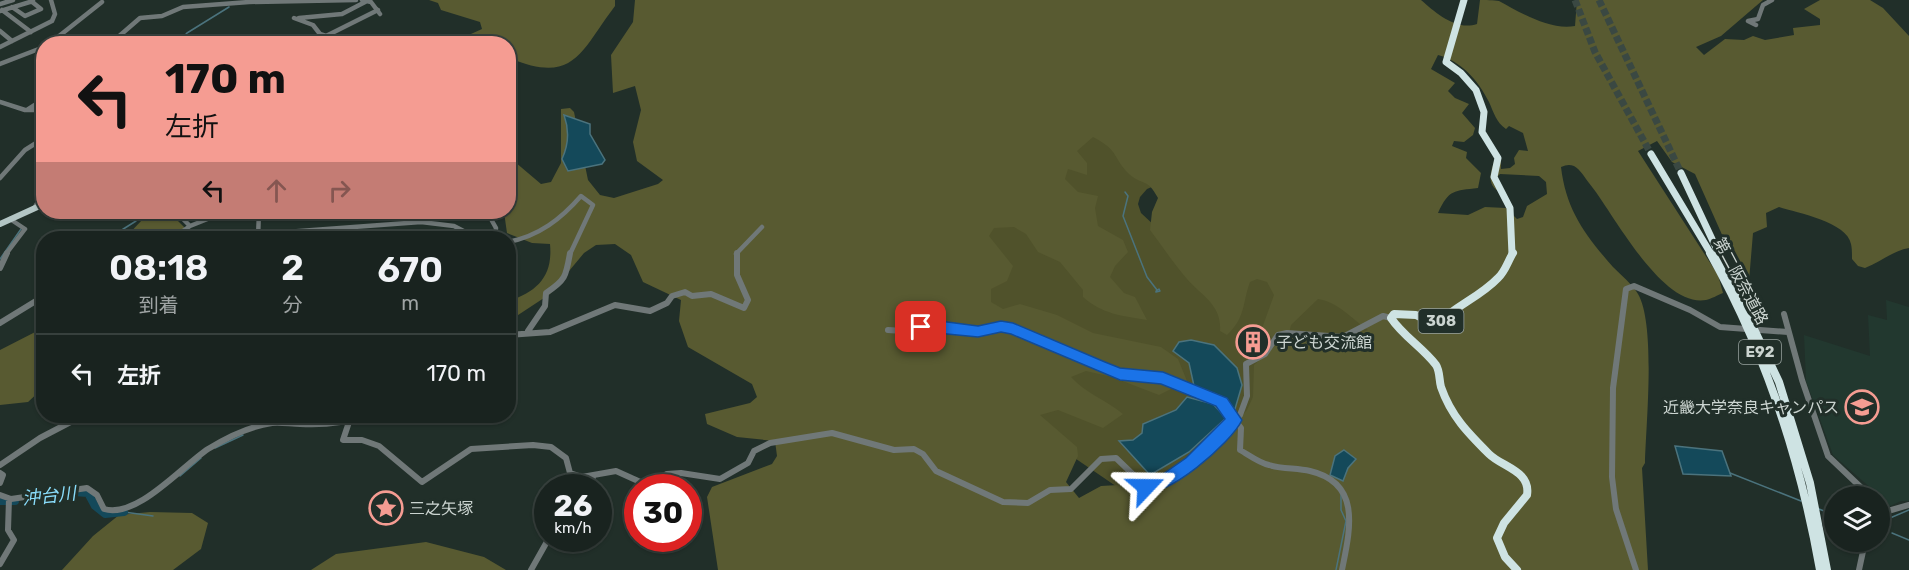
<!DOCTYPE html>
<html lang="ja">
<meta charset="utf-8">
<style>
body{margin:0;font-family:Rubik,"Noto Sans JP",sans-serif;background:#222b28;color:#f1f3f6;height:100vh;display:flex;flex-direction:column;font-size:22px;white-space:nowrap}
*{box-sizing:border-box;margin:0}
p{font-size:20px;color:#9fa4a4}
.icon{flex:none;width:33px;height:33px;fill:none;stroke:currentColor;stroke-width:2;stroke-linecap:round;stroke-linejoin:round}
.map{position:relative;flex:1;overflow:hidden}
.drawer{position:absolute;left:36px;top:231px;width:480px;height:192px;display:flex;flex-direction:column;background:#19231f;border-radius:24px;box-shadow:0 2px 4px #0004,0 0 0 2px #37403d}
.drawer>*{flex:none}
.hud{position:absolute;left:36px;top:36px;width:480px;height:183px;border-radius:24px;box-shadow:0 2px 4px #0004,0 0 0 2px #37403d;background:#f59c92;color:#111;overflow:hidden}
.controls{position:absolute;left:1824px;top:486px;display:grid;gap:12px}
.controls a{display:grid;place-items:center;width:66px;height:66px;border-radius:50%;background:#19231f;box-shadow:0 2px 4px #0004,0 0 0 2px #37403d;font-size:30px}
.speed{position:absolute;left:534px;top:474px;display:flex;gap:12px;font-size:30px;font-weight:700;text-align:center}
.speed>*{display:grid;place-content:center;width:78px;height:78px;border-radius:50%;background:#19231f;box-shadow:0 2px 4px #0004,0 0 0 2px #37403d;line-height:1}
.speed small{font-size:15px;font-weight:400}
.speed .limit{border:9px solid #d22;background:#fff;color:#111}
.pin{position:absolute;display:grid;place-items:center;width:51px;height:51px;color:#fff;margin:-26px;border-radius:12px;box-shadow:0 3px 9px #0006}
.me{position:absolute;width:66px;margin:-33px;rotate:67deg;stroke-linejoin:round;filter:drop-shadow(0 0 4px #0008)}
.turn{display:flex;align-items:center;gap:21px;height:126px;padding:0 30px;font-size:27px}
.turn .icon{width:78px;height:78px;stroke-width:2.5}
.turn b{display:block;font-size:42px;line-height:51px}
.lanes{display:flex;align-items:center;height:57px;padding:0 30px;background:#0003;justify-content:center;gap:30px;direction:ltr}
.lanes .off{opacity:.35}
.eta{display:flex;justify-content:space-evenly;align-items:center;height:102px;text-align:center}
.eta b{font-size:36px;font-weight:600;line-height:42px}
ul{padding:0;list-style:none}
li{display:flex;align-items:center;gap:18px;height:78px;padding:0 30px;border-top:2px solid #37403d}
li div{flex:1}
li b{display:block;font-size:22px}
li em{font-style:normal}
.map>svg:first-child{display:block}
.built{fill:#22382f}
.green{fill:#50522b}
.forest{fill:#585a31;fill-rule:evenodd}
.water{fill:#14495a;stroke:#4b737d;stroke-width:1.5}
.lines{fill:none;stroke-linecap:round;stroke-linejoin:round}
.stream{stroke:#4b737d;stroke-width:1.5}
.river{stroke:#14495a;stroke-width:8}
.highway-tunnel{stroke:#3a4842;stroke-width:7;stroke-dasharray:7 3;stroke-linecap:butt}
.minor-far1{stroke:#707878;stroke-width:4.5}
.minor{stroke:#707878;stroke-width:6}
.major{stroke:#b3c5c4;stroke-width:6}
.highway-far1{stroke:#cee3e3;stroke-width:7}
.highway{stroke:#cee3e3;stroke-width:8}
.route{fill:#1a73e8;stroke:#114b97;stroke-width:1.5}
.labels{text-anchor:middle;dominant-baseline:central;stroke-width:6;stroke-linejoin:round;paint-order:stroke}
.shield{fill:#212f29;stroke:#98a29e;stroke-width:1.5}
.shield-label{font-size:15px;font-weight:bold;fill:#cbd4d0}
.street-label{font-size:16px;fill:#cbd4d0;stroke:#212f29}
.poi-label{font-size:16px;fill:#cbd4d0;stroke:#212f29;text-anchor:start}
.water-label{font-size:18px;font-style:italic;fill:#89dcfa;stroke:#212f29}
</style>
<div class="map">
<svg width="1909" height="570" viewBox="0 0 1909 570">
<rect width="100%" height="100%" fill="#212f29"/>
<!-- built -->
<path class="built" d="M1886 300 1909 307V501H1901L1888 507 1880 496 1833 455 1806 381 1804 335 1870 356 1868 315 1887 320Z"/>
<!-- green -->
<path class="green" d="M942 45 1194 169 1147 189 1140 197 1138 204 1141 213 1170 240 1326 295 1395 336 1154 512 1057 446 987 334Z"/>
<!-- forest -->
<path class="forest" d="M429 0H615V6C580 52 575 85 509 58L508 44 451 43 482 29 480 22 441 10 438 3Z
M635 0H1421C1436 13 1456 31 1477 24L1480 0C1485 0 1494 0 1499 1 1519 12 1551 31 1575 26L1577 0H1763L1721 36 1696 47 1704 55 1725 39 1744 40 1753 36 1765 40 1794 35 1793 28 1820 25V19L1804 9 1820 0H1870L1883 8 1909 36V248C1892 251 1881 262 1865 268L1858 266 1852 259C1852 254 1852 248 1851 244 1847 222 1798 213 1779 207L1766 213 1767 227 1753 233 1748 293 1695 174 1672 162 1657 141 1638 151 1718 275 1723 293C1718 295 1711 299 1706 300 1661 308 1613 212 1589 183 1585 178 1580 169 1574 166 1569 164 1566 165 1561 167 1566 210 1585 235 1613 267 1621 275 1632 284 1638 294 1656 325 1646 424 1645 463L1642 468 1648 570H718L707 497 712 487 772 464 777 456 775 441 737 437 707 424 705 414 750 403 757 397 752 384 688 347 679 321 681 300 643 282 631 255 615 244 596 245 584 253 550 294 509 321V301C538 291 553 276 550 244L532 243 507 233 504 212H508L509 161 515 162 541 184 551 182 561 163V109L570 108 574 112 588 180 600 195 614 198 658 184 663 180 637 161 633 142 641 110 635 86 613 93 611 55 633 22ZM1438 55C1461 61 1478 80 1489 102 1494 113 1496 122 1506 129L1509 126 1523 133 1528 151 1519 150 1514 158 1515 164 1510 168 1501 169V161L1495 159C1489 175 1486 189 1506 194L1497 177 1500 174 1539 176 1546 182 1547 194 1527 206 1523 217 1517 219 1506 208 1485 207 1468 215 1438 213C1449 189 1454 191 1478 188L1481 173 1466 158 1467 152 1452 146 1454 141 1464 142 1473 135 1475 128 1462 113 1469 104 1455 98 1448 91 1455 83 1431 69ZM1093 137C1120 151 1112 157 1129 174 1142 186 1147 177 1158 198L1152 212 1150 230C1162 246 1174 264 1187 279 1202 296 1222 305 1220 331L1227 335C1246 317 1242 304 1250 282L1257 279 1267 282 1274 295 1261 331 1271 336 1275 346 1254 365 1253 397 1247 410 1210 454 1161 493 1134 495 1118 485 1101 486 1079 498 1066 482 1078 456 1077 447 1040 415 1058 410 1103 428 1123 414C1106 400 1085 393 1071 377L1086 371 1112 377 1159 395 1187 381 1178 359 1161 347 1093 333 1057 315 1020 304 1003 309 991 302V289L1007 281 1013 266 989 236 994 228 1014 227 1026 234 1038 252 1060 262 1083 290V297C1102 314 1122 316 1147 320L1135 297 1124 293 1110 277 1115 266 1128 252 1123 240 1098 226 1095 208 1098 196 1078 192 1065 179 1068 169 1087 175V163L1077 151ZM1318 299C1338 302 1352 319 1368 330L1341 343 1288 337 1291 325Z
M156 212H169L185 228 170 238H125L142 220Z
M43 328V388L28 402 0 405V350Z
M150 512 192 513 208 523 201 549 173 570H62L93 536 119 515Z
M426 542 484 557 506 570H311L336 554Z"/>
<!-- water -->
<path class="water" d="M564 115 590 124V134L605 160 602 164 568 171 562 159C569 144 569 129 564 115Z
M1191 340 1214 345 1237 368 1242 385 1235 409 1231 410 1221 396 1194 386 1189 363 1173 351 1179 342Z
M1187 397 1213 404 1226 418 1189 452 1150 475 1119 441 1133 440 1142 433 1143 424 1176 410Z
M1675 446 1722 451 1731 476 1683 474Z
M1344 450 1356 459 1348 468 1343 481 1330 475 1335 456Z"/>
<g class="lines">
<!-- stream -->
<path class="stream" d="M177 44 187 33 229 7
M1125 192 1128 196 1123 216 1147 277 1157 290
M109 238 136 221 134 212
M0 259 21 229
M1159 289 1160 291 1156 292V291Z
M41 294 44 287
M215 448 243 435
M1730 473 1801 501
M180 476 201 458
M1819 509 1834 515
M124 512 153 516
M1880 529 1890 518 1909 510
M1892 533 1909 540
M1336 570 1346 521 1341 510V495"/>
<!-- river -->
<path class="river" d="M74 492 88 493 95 506 105 514 124 512
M0 501H15"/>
<!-- highway-tunnel -->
<path class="highway-tunnel" d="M1575 0 1595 52 1651 154
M1599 0 1681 173"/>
<!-- minor-far1 -->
<path class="minor-far1" d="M362 0 371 2 380 14
M0 4 13 0
M12 7 25 16 41 9 31 1
M2 10 31 32
M0 11 33 1
M294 18 313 25 320 34 326 36 378 10
M299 18 342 14 367 1
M1756 25 1748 21 1758 19 1763 5 1772 0
M0 31 12 41
M49 44 102 2
M110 44 140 18 162 16 183 7 249 2 356 0
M0 47 52 21 55 14 51 0
M0 64 44 47
M0 102 25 110H44
M27 110 44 99
M0 178 25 150 44 138
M35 207 44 190
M176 212 190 226 225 212
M487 212 496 228 495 238
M259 234 421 222 454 226 477 238
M173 238 190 226
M258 238 259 212
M508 242C539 236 561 219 581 196L593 205 570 254
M6 254 25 229 10 219
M736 254 762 227"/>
<!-- minor -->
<path class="minor" d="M0 268 7 253
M1784 314 1802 380 1828 456 1870 496
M0 323 44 296
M888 330 903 331 932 326 978 331 1013 328 1100 367 1120 374 1163 378 1221 402 1241 428 1240 450C1249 455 1259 463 1269 465 1282 469 1297 468 1310 471 1362 483 1350 530 1342 570
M528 331 545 306 546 293C566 280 566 276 570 253
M508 335 550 332 615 305 650 311 667 303 672 296 685 292 692 296 711 294 744 308 748 300 737 275V253
M351 416 343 440H362L379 446 422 482 471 449 533 445 551 447 566 458 570 473 582 477 616 471 647 485 667 474 681 473 720 479 748 463 754 451 770 443 832 433 894 450 914 449 923 454 936 471 1003 502 1028 503 1050 490 1071 489 1101 459 1116 458 1146 487 1156 486 1175 475 1240 415 1247 396 1246 364 1265 354 1278 335 1287 333 1343 337 1383 316 1391 318
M0 465 40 438 82 416
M0 473 3 475 0 483
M590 488 593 477
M0 495 11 499 87 488 97 495 104 509C137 519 182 466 208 449 226 438 251 426 272 423 281 422 291 424 300 424 321 425 343 424 363 416
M1880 504 1888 511
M1880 518 1888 511 1909 505
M0 564 14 540 8 530 9 499
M531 570 549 538
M1636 570 1616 509 1612 477 1613 388 1626 289 1634 286 1690 310 1720 327 1788 332
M1859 570 1865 542"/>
<!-- major -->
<path class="major" d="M0 224 44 204"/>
<!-- highway-far1 -->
<path class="highway-far1" d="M1464 0 1446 62 1461 73 1476 90 1484 112 1482 132 1498 158 1494 177 1510 208 1512 254
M1651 154 1711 254
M1681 173 1719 254"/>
<!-- highway -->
<path class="highway" d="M1513 253C1508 261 1505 272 1498 278 1480 297 1455 306 1436 325L1416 315 1394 314 1391 318C1403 336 1422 347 1436 365 1440 371 1439 380 1441 387 1451 416 1468 433 1489 454 1502 467 1531 471 1527 495L1504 523 1497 538 1505 557 1517 570
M1710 253C1766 353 1800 457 1820 570
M1718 253 1779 382 1810 483 1827 570"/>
</g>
<!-- route -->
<path class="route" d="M932 320 978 326 1001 321 1013 323 1105 362 1120 368 1163 372 1227 398 1242 420C1232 442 1165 501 1140 492L1138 487 1140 482 1160 476 1186 458 1225 419 1216 406 1161 384 1120 380 1011 334 1001 332 978 337 916 331V323Z"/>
<!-- icons -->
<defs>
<g id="building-ring" transform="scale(1.725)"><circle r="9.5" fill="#212f29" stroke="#f59c92" stroke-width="1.5"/><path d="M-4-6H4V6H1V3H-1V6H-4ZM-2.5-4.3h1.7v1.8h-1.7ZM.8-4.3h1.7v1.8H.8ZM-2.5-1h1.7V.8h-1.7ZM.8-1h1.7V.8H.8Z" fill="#f59c92"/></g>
<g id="university-ring" transform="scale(1.725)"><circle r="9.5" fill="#212f29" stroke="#f59c92" stroke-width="1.5"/><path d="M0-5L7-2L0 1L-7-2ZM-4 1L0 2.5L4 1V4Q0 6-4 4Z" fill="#f59c92"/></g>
<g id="sight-ring" transform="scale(1.725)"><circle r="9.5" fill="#212f29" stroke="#f59c92" stroke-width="1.5"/><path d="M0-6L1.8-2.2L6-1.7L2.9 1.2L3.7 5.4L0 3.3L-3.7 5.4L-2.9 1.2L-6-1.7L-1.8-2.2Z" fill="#f59c92"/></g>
</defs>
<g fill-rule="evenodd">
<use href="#building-ring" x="1253" y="342"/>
<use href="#university-ring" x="1862" y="407"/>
<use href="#sight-ring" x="386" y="508"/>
</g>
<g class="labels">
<!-- shield labels -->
<g class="shield">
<rect x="1418.5" y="309" width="45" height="24" rx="4.5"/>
<rect x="1739" y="340" width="42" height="24" rx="4.5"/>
</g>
<g class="shield-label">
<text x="1441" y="321">308</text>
<text x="1760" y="352">E92</text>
</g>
<!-- street labels -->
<g class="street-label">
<text transform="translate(1741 281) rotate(62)">第二阪奈道路</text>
</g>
<!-- poi labels -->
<g class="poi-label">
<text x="1276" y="342">子ども交流館</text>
<text x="1839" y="407" text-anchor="end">近畿大学奈良キャンパス</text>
<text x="409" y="508">三之矢塚</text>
</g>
<!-- water labels -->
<g class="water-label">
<text transform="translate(49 496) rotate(-6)">沖台川</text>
</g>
</g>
</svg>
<div class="controls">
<a><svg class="icon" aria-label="layers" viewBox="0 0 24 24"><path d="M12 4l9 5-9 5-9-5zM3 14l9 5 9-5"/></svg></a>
</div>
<div class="speed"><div>26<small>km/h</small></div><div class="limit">30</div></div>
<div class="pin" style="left:921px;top:327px;background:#d93025"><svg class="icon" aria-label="arrive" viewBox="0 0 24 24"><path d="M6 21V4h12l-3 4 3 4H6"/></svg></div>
<svg class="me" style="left:1146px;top:487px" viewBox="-20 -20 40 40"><path d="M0-17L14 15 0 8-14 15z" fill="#1a73e8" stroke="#fff" stroke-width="4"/></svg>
<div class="hud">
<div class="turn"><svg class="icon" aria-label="left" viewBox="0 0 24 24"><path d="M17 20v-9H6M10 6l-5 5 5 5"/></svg><div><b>170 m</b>左折</div></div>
<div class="lanes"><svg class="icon" aria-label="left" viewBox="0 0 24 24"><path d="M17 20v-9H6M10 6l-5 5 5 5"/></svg><svg class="icon off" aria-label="ahead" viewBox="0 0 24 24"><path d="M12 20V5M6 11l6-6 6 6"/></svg><svg class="icon off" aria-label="right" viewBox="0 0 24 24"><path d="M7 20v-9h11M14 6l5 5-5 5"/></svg></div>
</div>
<section class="drawer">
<div class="eta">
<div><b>08:18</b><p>到着</p></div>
<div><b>2</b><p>分</p></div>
<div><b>670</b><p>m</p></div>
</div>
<ul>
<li><svg class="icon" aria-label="left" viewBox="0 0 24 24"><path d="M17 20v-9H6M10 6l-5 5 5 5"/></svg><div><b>左折</b></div><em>170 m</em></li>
</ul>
</section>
</div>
